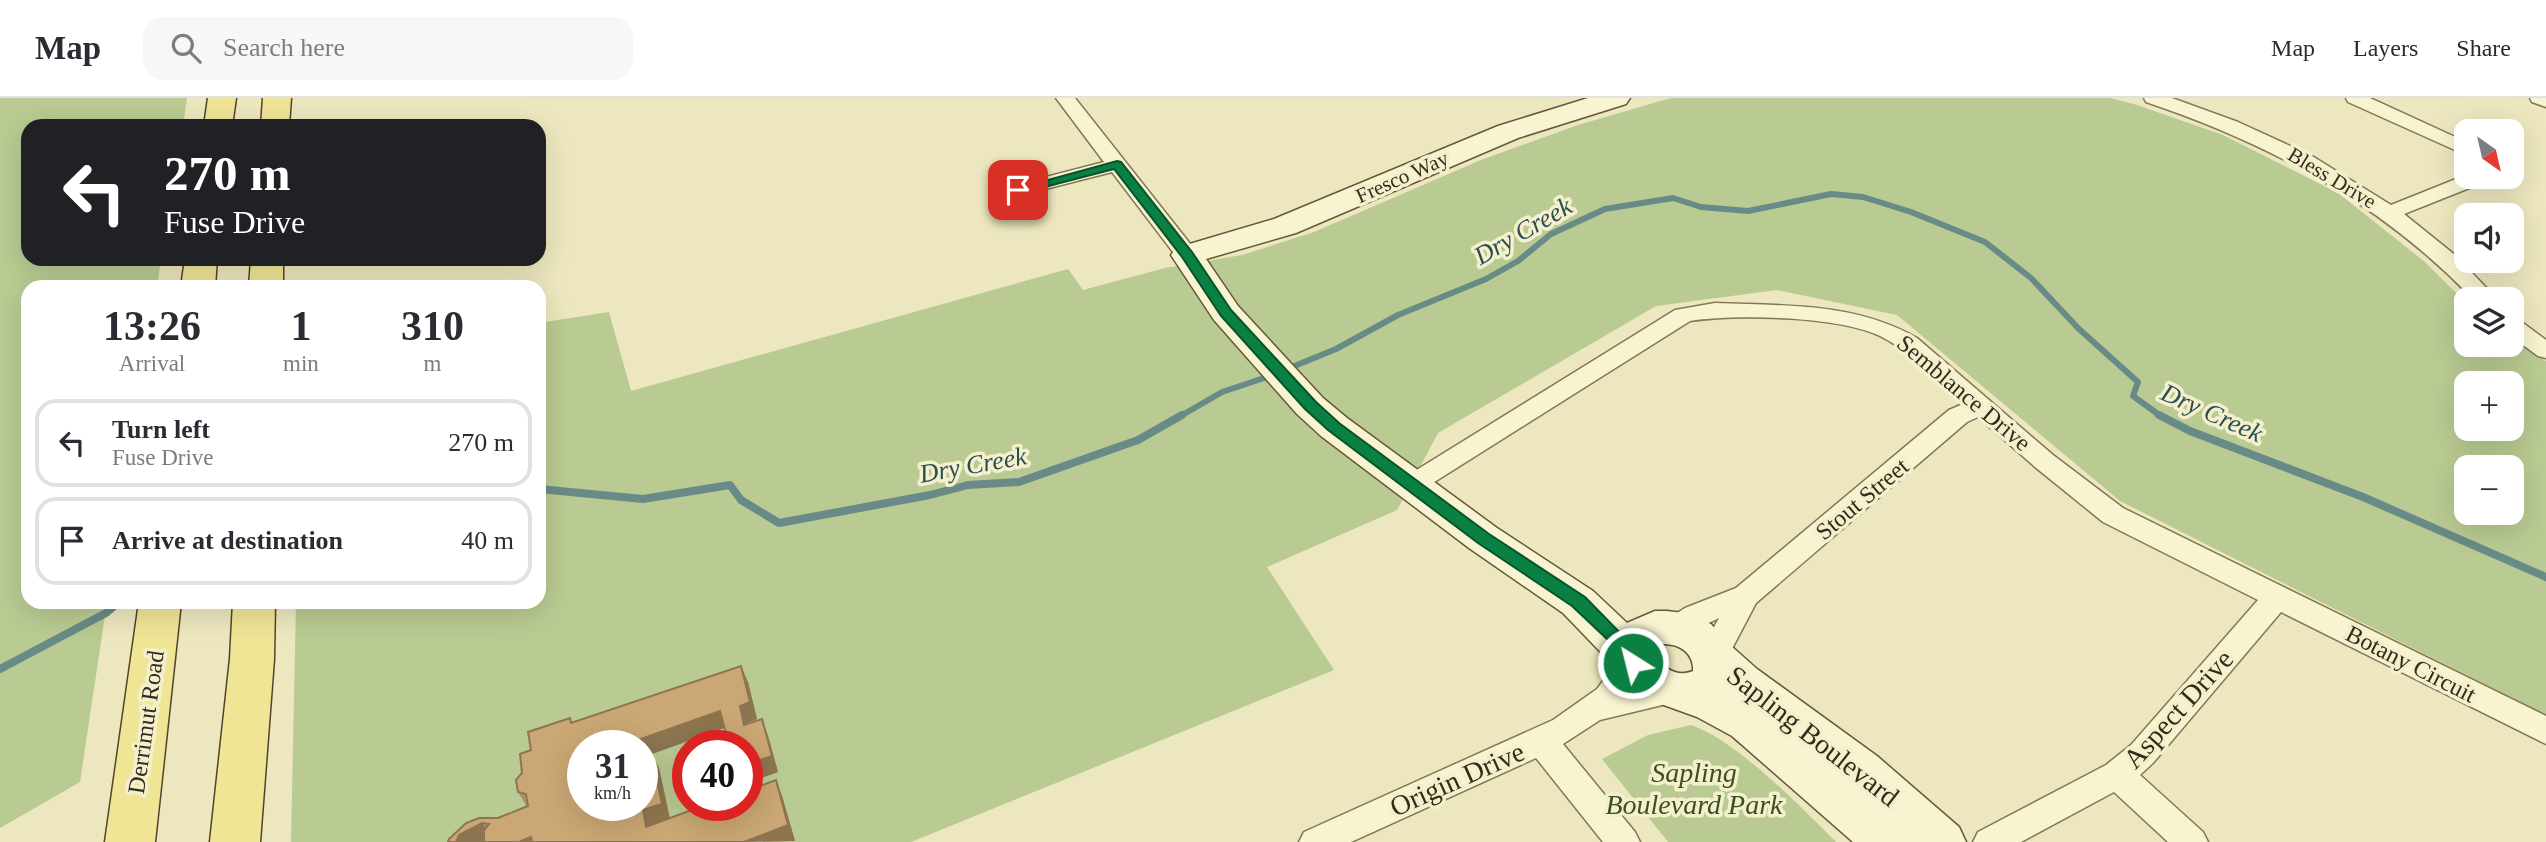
<!DOCTYPE html>
<meta charset="utf-8">
<style>
body{margin:0;font-family:Georgia,serif;background:#f7f7f7;color:#2b2b33;height:100vh;display:flex;flex-direction:column;font-size:26px;white-space:nowrap}
*{box-sizing:border-box;margin:0}
p{font-size:23px;color:#7c7c81}
.icon{flex:none;width:38px;height:38px;fill:none;stroke:currentColor;stroke-width:2;stroke-linecap:round;stroke-linejoin:round}
.map{position:relative;flex:1;overflow:hidden}
.details{position:absolute;left:21px;top:182px;width:525px;height:329px;display:flex;flex-direction:column;background:#fff;border-radius:21px;box-shadow:0 7px 28px #0002}
.details>*{flex:none}
.guide{position:absolute;left:21px;top:21px;width:525px;height:147px;border-radius:21px;box-shadow:0 7px 28px #0002;background:#202124;color:#fff;overflow:hidden}
.needle{width:46px;rotate:146deg}
.tools{position:absolute;left:2454px;top:21px;display:grid;gap:14px}
.tools a{display:grid;place-items:center;width:70px;height:70px;border-radius:14px;background:#fff;box-shadow:0 7px 28px #0002;font-size:35px}
.speed{position:absolute;left:567px;top:632px;display:flex;gap:14px;font-size:35px;font-weight:700;text-align:center}
.speed>*{display:grid;place-content:center;width:91px;height:91px;border-radius:50%;background:#fff;box-shadow:0 7px 28px #0002;line-height:1}
.speed small{font-size:18px;font-weight:400}
.speed .limit{border:10px solid #d22;background:#fff;color:#111}
.pin{position:absolute;display:grid;place-items:center;width:60px;height:60px;color:#fff;margin:-30px;border-radius:14px;box-shadow:0 4px 10px #0006}
.me{position:absolute;width:77px;margin:-38px;rotate:324deg;stroke-linejoin:round;filter:drop-shadow(0 0 5px #0008)}
.turn{display:flex;align-items:center;gap:24px;height:147px;padding:0 28px;font-size:32px}
.turn .icon{width:91px;height:91px;stroke-width:2.5}
.turn b{display:block;font-size:49px;line-height:60px}
.eta{display:flex;justify-content:space-evenly;align-items:center;height:119px;text-align:center}
.eta b{font-size:42px;font-weight:700;line-height:49px}
ul{padding:0;list-style:none}
li{display:flex;align-items:center;gap:21px;height:88px;margin:0 14px 10px;padding:0 14px;border:4px solid #e1e1e2;border-radius:21px}
li div{flex:1}
li b{display:block;font-size:26px}
li em{font-style:normal}
header{display:flex;align-items:center;gap:42px;box-sizing:border-box;height:98px;padding:0 35px;background:#fff;border-bottom:2px solid #e1e1e2}
header strong{font-size:33px}
nav{display:flex;gap:38px;margin-inline-start:auto;font-size:24px}
.search{width:490px;height:63px;background:#f7f7f7;display:flex;align-items:center;gap:18px;box-sizing:border-box;padding:0 24px;border-radius:21px;color:#7c7c81;font-size:26px}
.map>svg:first-child{display:block}
.green{fill:#b9ca92;fill-rule:evenodd}
.lines{fill:none;stroke-linecap:round;stroke-linejoin:round}
.stream-far1{stroke:#698b88;stroke-width:6}
.stream{stroke:#698b88;stroke-width:8}
.street-casing{stroke:#847757;stroke-width:3}
.secondary-casing{stroke:#65583a;stroke-width:3}
.primary-casing{stroke:#51442c;stroke-width:3}
.street{fill:#f8f3d0;fill-rule:evenodd}
.secondary{fill:#f8f3d0;fill-rule:evenodd}
.primary{fill:#f0e495;fill-rule:evenodd}
.wall{fill:#ae9064;fill-rule:evenodd}
.shaded-wall{fill:#8d7551}
.building{fill:#caa774;stroke:#8d7551;stroke-width:2;fill-rule:evenodd}
.route{fill:#0b8043;stroke:#07532c;stroke-width:2}
.labels{text-anchor:middle;dominant-baseline:central;stroke-width:7;stroke-linejoin:round;paint-order:stroke}
.far-street-label{font-size:21px;fill:#332b1b;stroke:#f4f0cd}
.street-label{font-size:24px;fill:#332b1b;stroke:#f4f0cd}
.water-label{font-size:26px;font-style:italic;fill:#2b4e53;stroke:#f4f0cd}
.near-street-label{font-size:28px;fill:#332b1b;stroke:#f4f0cd}
.near-park-label{font-size:28px;font-style:italic;fill:#3c4f22;stroke:#f4f0cd}
</style>
<header>
<strong>Map</strong>
<div class="search"><svg class="icon" aria-label="search" viewBox="0 0 24 24"><circle cx="10" cy="10" r="6"/><path d="M15 15l6 6"/></svg>Search here</div>
<nav><a>Map</a><a>Layers</a><a>Share</a></nav>
</header>
<div class="map">
<svg width="2546" height="744" viewBox="0 0 2546 744">
<rect width="100%" height="100%" fill="#ece7be"/>
<!-- green -->
<path class="green" d="M0 0H187L183 28H28V161H161L157 189H28V504H107L80 684 0 730Z
M1671 0H2110L2137 7 2223 37 2338 95 2425 164 2466 205V247H2511V240L2546 263V617L2120 403 1897 217 1777 192 1656 208 1438 335 1397 412 1267 469 1334 572 911 744H291L296 504H539V225L609 214 631 293 1068 171 1083 192 1165 170 1242 157 1314 134 1481 62 1578 27ZM2466 285H2511V331H2466ZM2466 369H2511V415H2466ZM583 648H642V707H583ZM688 648H747V707H688Z
M1691 627C1736 642 1801 709 1836 744H1668L1602 661 1648 637Z"/>
<g class="lines">
<!-- stream-far1 -->
<path class="stream-far1" d="M1287 271 1336 251 1398 217 1486 181 1518 163 1551 136 1605 111 1673 100 1701 109 1748 113 1831 96 1863 99 1911 114 1985 144 2031 180 2079 231 2138 284 2133 298 2162 319
M1179 319 1222 294 1273 277"/>
<!-- stream -->
<path class="stream" d="M2159 317 2190 333 2363 399 2546 479
M539 391 643 401 730 387 741 402 779 425 930 397 968 387 1019 384 1138 342 1182 317
M0 571 106 515 119 504"/>
<!-- street casing -->
<g class="street-casing">
<path id="street" d="M1056 0H1075L1195 152 1198 157 1195 162H1179L1112 74 1018 98 1011 96 1008 92 1011 88 1104 64Z
M2144 0H2172L2238 24 2312 58 2391 107 2466 77 2490 79 2487 83 2404 116 2455 157 2497 201H2473C2382 106 2271 46 2146 4Z
M2346 0H2370L2466 44V57L2348 4Z
M2530 0H2546V9L2532 4Z
M1715 205C1785 208 1854 204 1917 240L2053 357 2123 410 2546 618V646L2281 514 2153 665 2140 677 2203 734 2208 744H2168L2114 694 2021 744H1973L1978 734 2106 667 2131 647 2258 502 2103 424 2035 369 1978 319 1967 324 1756 505 1725 564 1714 568 1703 564 1699 556 1719 520 1676 541 1666 538 1661 530 1666 522 1685 510 1736 490 1949 312 1963 306C1937 283 1912 254 1880 238 1838 218 1736 216 1690 223L1420 393 1411 396 1402 393 1398 387 1402 381 1675 212Z
M2511 220 2519 222 2546 242V260L2538 258 2511 238Z
M1633 553 1644 557 1648 565 1633 588 1672 581 1683 584 1687 593 1683 602 1600 622 1563 646 1635 734 1640 744H1603L1536 660 1351 744H1299L1304 734 1553 622 1597 591 1622 557Z"/>
</g>
<!-- secondary casing -->
<g class="secondary-casing">
<path id="secondary" d="M1588 0H1630L1626 6 1518 40 1296 135 1206 161 1238 208 1323 300 1347 320 1497 430 1593 493 1627 525 1655 513H1667L1683 515 1711 526 1730 547 1757 571 1877 658 1959 729 1966 744H1853L1732 638 1697 619 1636 597 1624 586 1613 567 1563 515 1469 450 1321 338 1297 316 1214 222 1171 157 1176 150 1274 121 1498 28ZM1663 546C1680 546 1694 555 1693 573 1678 579 1668 572 1656 562L1654 551Z"/>
</g>
<!-- primary casing -->
<g class="primary-casing">
<path id="primary" d="M208 0H236L232 28H204Z
M263 0H291L289 28H261Z
M185 161H217L215 189H181Z
M251 161H283V189H249Z
M139 504H181L155 744H105Z
M233 504H275L274 561 260 744H210L230 561Z"/>
</g>
<!-- street -->
<use href="#street" class="street"/>
<!-- secondary -->
<use href="#secondary" class="secondary"/>
<!-- primary -->
<use href="#primary" class="primary"/>
</g>
<!-- wall -->
<path class="wall" d="M748 584 757 621 747 625V627L762 621 768 638 778 674 761 680 763 687 782 698 795 743 448 744 466 725 498 720 527 709 518 694 531 652 570 620 573 625ZM724 630 747 707 670 720 659 670 652 656Z"/>
<!-- shaded-wall -->
<path class="shaded-wall" d="M741 568 748 584 757 621 747 625 751 644 744 627 740 608Z
M720 613 727 629 652 656 659 670 670 722 646 729 643 712 642 648H630L629 645Z
M762 621 768 638 778 674 761 680 767 704 760 688 754 664Z
M776 682 782 698 795 743 744 744Z
M482 725 493 741 486 744H456L459 737Z
M531 739 534 744H519Z"/>
<!-- building -->
<path class="building" d="M741 568 750 604 740 608 744 627 762 621 772 658 754 664 760 688 776 682 788 727 744 744H532L531 739 519 744H484V732L489 726 482 725 459 737 456 744H448L449 741 466 725 479 720H498L528 708 526 696 518 694 516 682 522 675 520 656 531 652 528 634 570 620 571 625ZM720 613 726 636 719 638 722 648H747V707H705L646 729 643 712 662 706 651 654 642 657V707H583V648H630L629 645Z"/>
<!-- route -->
<path class="route" d="M1117 63 1121 64 1192 154 1231 212 1316 304 1339 325 1489 436 1585 499 1638 553 1643 565 1640 570H1627L1608 542 1572 508 1478 445 1328 332 1305 311 1221 218 1182 159 1114 71 1018 96 1012 92Z"/>
<g class="labels">
<!-- far-street labels -->
<g class="far-street-label">
<text transform="translate(1402 79) rotate(-24)">Fresco Way</text>
<text transform="translate(2332 80) rotate(31)">Bless Drive</text>
</g>
<!-- street labels -->
<g class="street-label">
<text transform="translate(1964 295) rotate(40)">Semblance Drive</text>
<text transform="translate(1862 401) rotate(-40)">Stout Street</text>
<text transform="translate(2411 566) rotate(27)">Botany Circuit</text>
<text transform="translate(146 624) rotate(-82)">Derrimut Road</text>
</g>
<!-- water labels -->
<g class="water-label">
<text transform="translate(1523 133) rotate(-30)">Dry Creek</text>
<text transform="translate(2212 315) rotate(24)">Dry Creek</text>
<text transform="translate(973 367) rotate(-10)">Dry Creek</text>
</g>
<!-- near-street labels -->
<g class="near-street-label">
<text transform="translate(2178 611) rotate(-48)">Aspect Drive</text>
<text transform="translate(1813 638) rotate(38)">Sapling Boulevard</text>
<text transform="translate(1457 681) rotate(-24)">Origin Drive</text>
</g>
<!-- near-park labels -->
<g class="near-park-label">
<text x="1694" y="674">Sapling<tspan x="1694" dy="32">Boulevard Park</tspan></text>
</g>
</g>
</svg>
<div class="tools">
<a><svg class="needle" viewBox="-14 -14 28 28"><path d="M0-13l5 13h-10z" fill="#e53935"/><path d="M0 13l5-13h-10z" fill="#7c7c81"/></svg></a>
<a><svg class="icon" aria-label="sound" viewBox="0 0 24 24"><path d="M4 9h4l5-4v14l-5-4H4zM17 9q2 3 0 6"/></svg></a>
<a><svg class="icon" aria-label="layers" viewBox="0 0 24 24"><path d="M12 4l9 5-9 5-9-5zM3 14l9 5 9-5"/></svg></a>
<a>+</a>
<a>−</a>
</div>
<div class="speed"><div>31<small>km/h</small></div><div class="limit">40</div></div>
<div class="pin" style="left:1018px;top:92px;background:#d93025"><svg class="icon" aria-label="arrive" viewBox="0 0 24 24"><path d="M6 21V4h12l-3 4 3 4H6"/></svg></div>
<svg class="me" style="left:1633px;top:565px" viewBox="-20 -20 40 40"><circle r="17" fill="#0b8043" stroke="#fff" stroke-width="3"/><path d="M0-11L8 9 0 5-8 9z" fill="#fff"/></svg>
<div class="guide">
<div class="turn"><svg class="icon" aria-label="left" viewBox="0 0 24 24"><path d="M17 20v-9H6M10 6l-5 5 5 5"/></svg><div><b>270 m</b>Fuse Drive</div></div>
</div>
<section class="details">
<div class="eta">
<div><b>13:26</b><p>Arrival</p></div>
<div><b>1</b><p>min</p></div>
<div><b>310</b><p>m</p></div>
</div>
<ul>
<li><svg class="icon" aria-label="left" viewBox="0 0 24 24"><path d="M17 20v-9H6M10 6l-5 5 5 5"/></svg><div><b>Turn left</b><p>Fuse Drive</p></div><em>270 m</em></li>
<li><svg class="icon" aria-label="arrive" viewBox="0 0 24 24"><path d="M6 21V4h12l-3 4 3 4H6"/></svg><div><b>Arrive at destination</b></div><em>40 m</em></li>
</ul>
</section>
</div>
